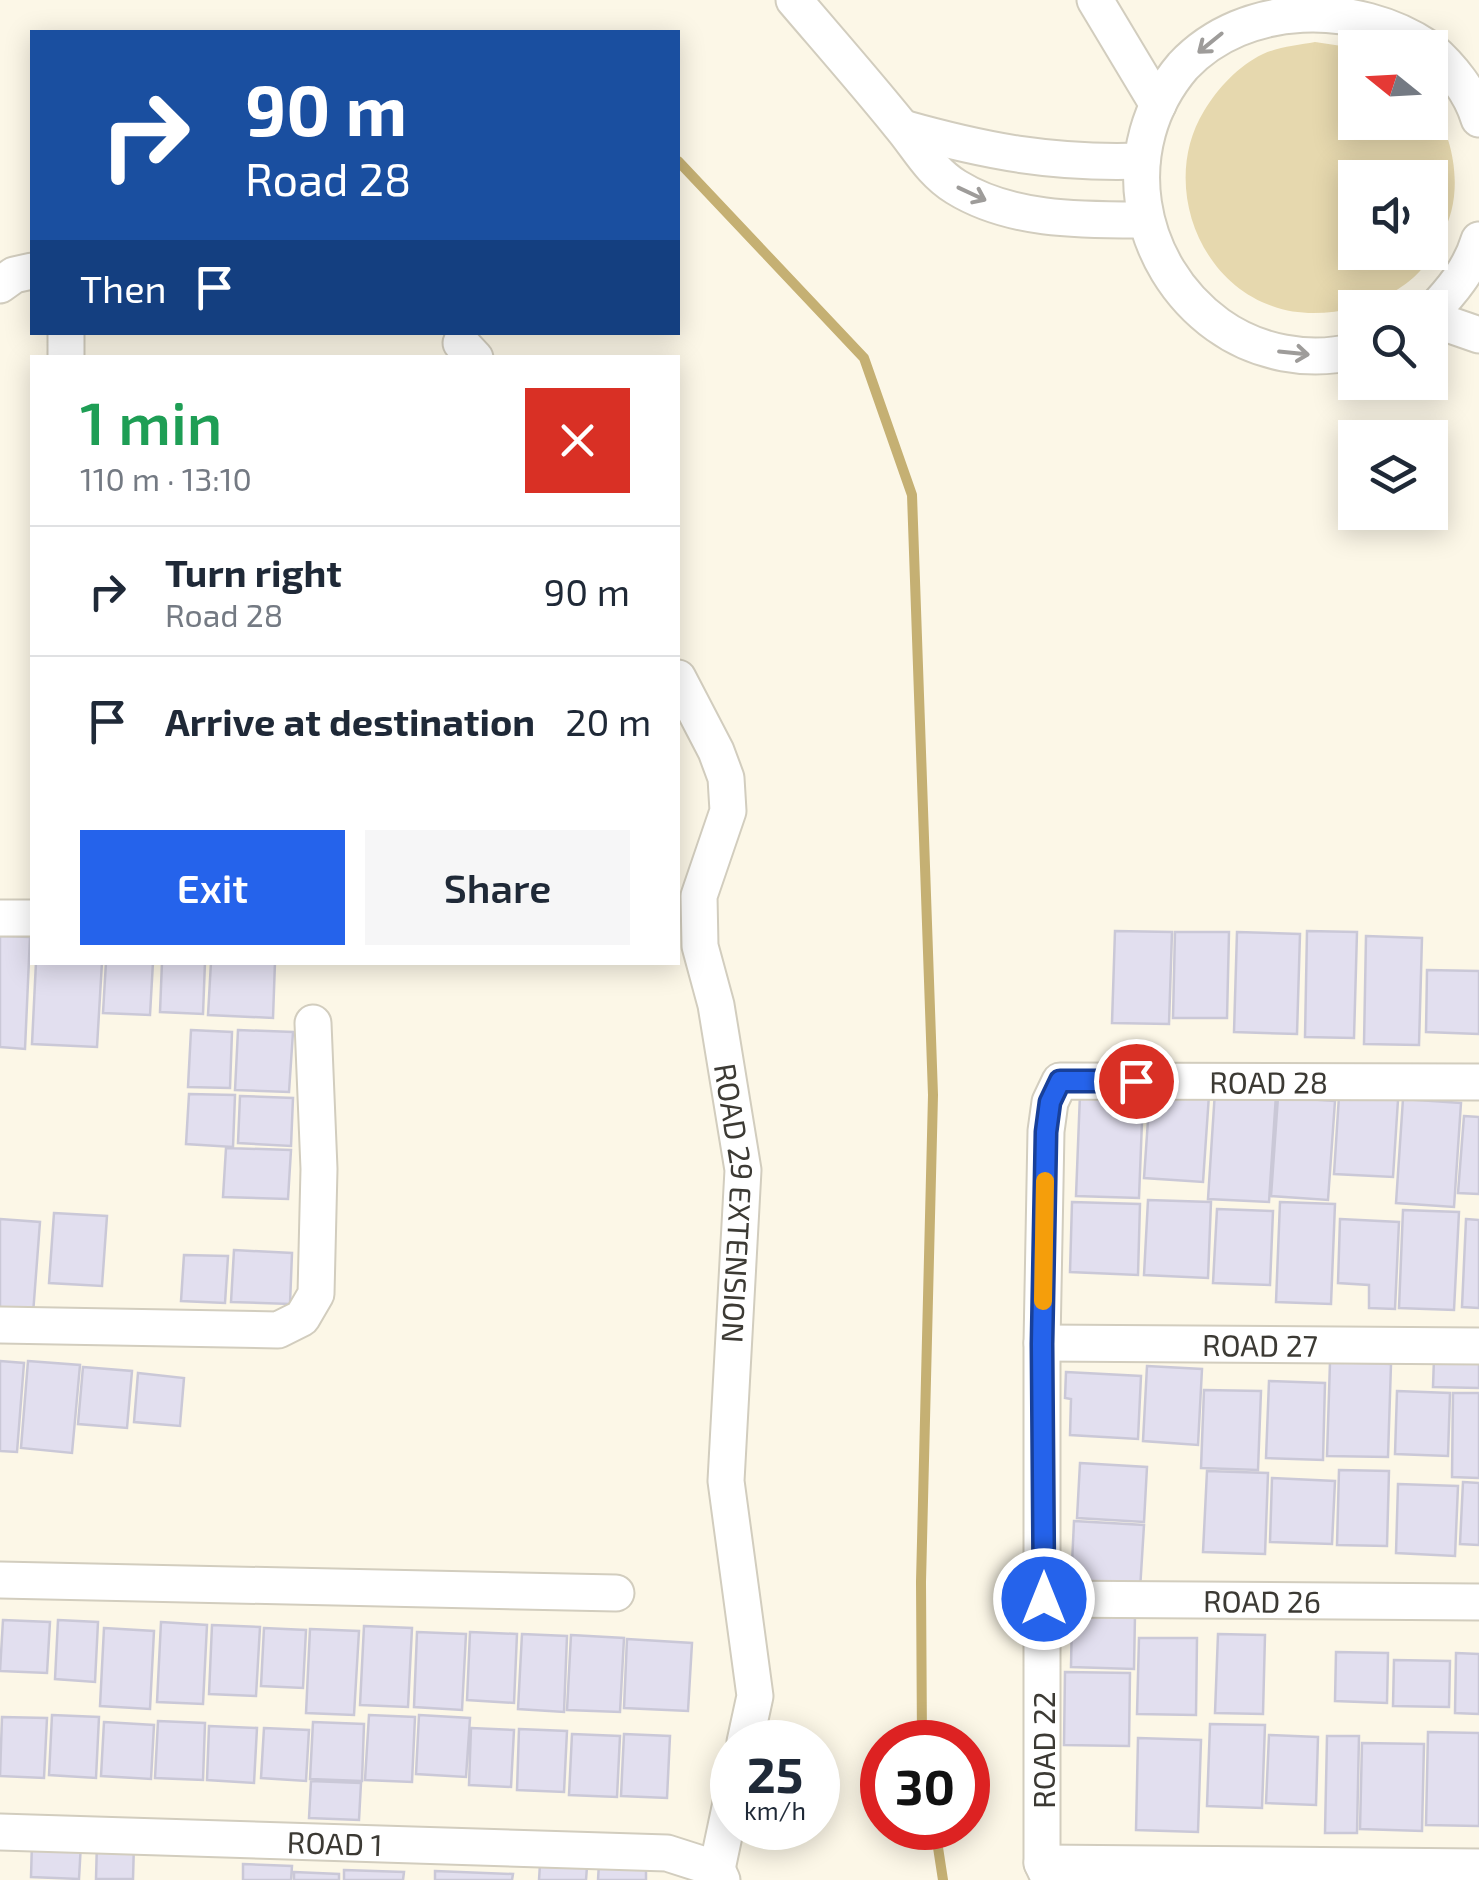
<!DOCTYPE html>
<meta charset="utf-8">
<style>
body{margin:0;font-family:"Exo 2",sans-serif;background:#f6f6f7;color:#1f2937;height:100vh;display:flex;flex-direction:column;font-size:38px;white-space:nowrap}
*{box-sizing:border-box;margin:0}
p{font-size:32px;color:#747a83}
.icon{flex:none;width:55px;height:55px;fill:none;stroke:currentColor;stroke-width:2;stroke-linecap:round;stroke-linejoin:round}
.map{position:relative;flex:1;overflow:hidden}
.details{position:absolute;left:30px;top:355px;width:650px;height:610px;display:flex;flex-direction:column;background:#fff;border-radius:0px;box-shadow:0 5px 25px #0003}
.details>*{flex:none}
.top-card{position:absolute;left:30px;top:30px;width:650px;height:305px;border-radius:0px;box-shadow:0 5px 25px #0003;background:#1a4fa0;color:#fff;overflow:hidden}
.needle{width:65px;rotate:288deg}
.buttons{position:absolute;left:1338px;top:30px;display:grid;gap:20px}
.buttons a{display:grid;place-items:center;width:110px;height:110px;border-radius:0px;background:#fff;box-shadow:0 5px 25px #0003;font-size:50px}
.speed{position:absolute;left:710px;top:1720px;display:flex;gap:20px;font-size:50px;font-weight:700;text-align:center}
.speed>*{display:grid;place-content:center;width:130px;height:130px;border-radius:50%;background:#fff;box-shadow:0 5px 25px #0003;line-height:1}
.speed small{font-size:25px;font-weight:400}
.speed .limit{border:15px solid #d22;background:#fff;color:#111}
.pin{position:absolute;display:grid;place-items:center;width:85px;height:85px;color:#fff;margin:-42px;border:5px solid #fff;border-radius:50%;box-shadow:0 2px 10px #0007}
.me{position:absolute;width:110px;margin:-55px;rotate:0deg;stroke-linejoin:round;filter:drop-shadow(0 0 8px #0008)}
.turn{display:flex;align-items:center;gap:35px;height:210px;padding:0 50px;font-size:45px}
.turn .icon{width:130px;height:130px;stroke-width:2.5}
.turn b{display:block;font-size:70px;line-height:85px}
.then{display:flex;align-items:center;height:95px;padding:0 50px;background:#0003;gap:20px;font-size:38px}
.round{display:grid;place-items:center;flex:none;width:105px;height:105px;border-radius:0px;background:#f6f6f7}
.overview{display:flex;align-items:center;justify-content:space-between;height:170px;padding:0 50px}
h1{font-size:60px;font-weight:600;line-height:75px;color:#1e9e55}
.button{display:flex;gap:20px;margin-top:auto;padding:20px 50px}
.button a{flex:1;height:115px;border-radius:0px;background:#2563eb;color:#fff;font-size:40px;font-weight:600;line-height:115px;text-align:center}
.button a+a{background:#f6f6f7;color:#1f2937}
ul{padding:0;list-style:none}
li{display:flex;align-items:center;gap:30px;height:130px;padding:0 50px;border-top:2px solid #e0e1e3}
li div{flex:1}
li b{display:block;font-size:38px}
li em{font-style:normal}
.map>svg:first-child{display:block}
.green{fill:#e6d8ae;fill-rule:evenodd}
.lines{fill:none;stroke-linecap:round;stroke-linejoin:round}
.stream{stroke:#c5b073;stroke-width:10}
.building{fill:#e2dfef;stroke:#cac8d7;stroke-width:2.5}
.minor-casing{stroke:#d2cdbe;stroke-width:39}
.minor{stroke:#fff;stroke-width:35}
.oneway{stroke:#9e9c9a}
.route-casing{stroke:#184099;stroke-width:25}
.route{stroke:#2563eb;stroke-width:18}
.slow{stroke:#f59e0b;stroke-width:18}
.labels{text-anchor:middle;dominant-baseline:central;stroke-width:8;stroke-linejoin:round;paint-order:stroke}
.street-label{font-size:30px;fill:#3c3a34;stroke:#fff}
</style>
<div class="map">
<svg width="1479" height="1880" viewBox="0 0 1479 1880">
<rect width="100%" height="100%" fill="#fcf7e7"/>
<!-- green -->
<path class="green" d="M1315 42 1355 48V122H1430V102C1456 140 1465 198 1440 238 1433 249 1428 262 1420 271 1404 289 1377 302 1355 308 1328 314 1299 316 1272 306 1195 279 1162 179 1204 111 1218 88 1238 66 1263 54 1278 47 1299 45 1315 42ZM1355 178H1430V252H1355Z"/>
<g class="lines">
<!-- stream -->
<path class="stream" d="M678 161 864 358 912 495 933 1095 921 1582 922 1742
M935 1828 943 1880"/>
</g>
<!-- building -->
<path class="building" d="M1115 931 1172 932 1169 1024 1112 1023Z
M1307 931 1357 932 1354 1038 1305 1037Z
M1175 932H1229L1227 1018H1173Z
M1237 932 1300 934 1297 1034 1234 1032Z
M0 936 30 937 25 1049 0 1047Z
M1366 936 1422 938 1419 1045 1364 1044Z
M36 962H102L97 1047 32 1044Z
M106 962H153L150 1015 103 1013Z
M162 962H205L203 1014 160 1012Z
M211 962H275L273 1018 208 1015Z
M1427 970 1479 971V1034L1426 1032Z
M191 1030 232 1032 230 1088 188 1087Z
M238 1030 293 1032 289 1092 235 1090Z
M1150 1091 1209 1095 1203 1182 1144 1178Z
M1215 1091 1276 1095 1269 1202 1208 1199Z
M189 1094 235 1095 233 1147 186 1144Z
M1080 1094 1143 1096 1139 1198 1076 1196Z
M240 1096 293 1098 291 1146 238 1143Z
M1339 1096 1398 1100 1393 1177 1334 1174Z
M1278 1097 1335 1101 1328 1200 1271 1196Z
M1403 1099 1461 1103 1454 1207 1396 1203Z
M1464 1116 1479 1117V1194L1458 1193Z
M226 1148 291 1150 288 1199 223 1197Z
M1148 1200 1211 1202 1208 1278 1144 1275Z
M1072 1202 1140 1204 1138 1275 1070 1272Z
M1280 1202 1335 1204 1331 1304 1276 1302Z
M1217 1209 1273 1211 1270 1285 1213 1283Z
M1403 1210 1459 1212 1454 1310 1399 1308Z
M54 1213 107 1216 102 1286 49 1283Z
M0 1219 40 1222 33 1314 0 1311Z
M1340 1219 1399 1222 1395 1309 1369 1308V1285L1338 1283Z
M1466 1219 1479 1220V1308L1462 1307Z
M234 1250 292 1253 290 1304 231 1302Z
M184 1255 228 1256 225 1303 181 1301Z
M1434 1358 1479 1359V1388L1433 1387Z
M0 1361 24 1363 17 1452 0 1451Z
M28 1361 80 1365 72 1453 21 1448Z
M1330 1362 1391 1364 1388 1457 1327 1456Z
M1147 1366 1202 1369 1198 1445 1143 1441Z
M83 1367 132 1371 127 1428 78 1424Z
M1066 1372 1141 1376 1138 1439 1070 1435 1071 1399 1065 1398Z
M138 1373 184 1378 180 1426 134 1422Z
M1269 1381 1325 1383 1323 1460 1266 1458Z
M1204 1390 1261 1391 1258 1470 1201 1468Z
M1397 1391 1450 1393 1448 1456 1395 1454Z
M1453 1393H1479V1478L1452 1477Z
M1080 1463 1147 1467 1144 1522 1077 1518Z
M1339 1470 1389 1471 1387 1546 1337 1545Z
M1207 1471 1268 1473 1265 1554 1203 1552Z
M1272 1478 1335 1481 1332 1544 1270 1542Z
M1463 1482 1479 1483V1545L1460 1544Z
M1398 1484 1458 1486 1455 1556 1396 1553Z
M1074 1521 1144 1525 1140 1590 1071 1586Z
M1072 1615H1135L1134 1669 1071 1667Z
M3 1620 50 1622 47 1673 0 1671Z
M58 1620 98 1622 95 1682 55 1679Z
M161 1622 207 1625 203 1704 157 1702Z
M212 1625 260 1627 256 1696 209 1694Z
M364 1626 412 1628 408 1707 360 1705Z
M104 1628 154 1631 150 1709 100 1706Z
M264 1628 306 1630 303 1688 261 1686Z
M310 1629 359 1631 354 1715 306 1713Z
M417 1632 466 1634 462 1710 414 1707Z
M470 1632 517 1634 514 1703 467 1700Z
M522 1634 567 1636 564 1712 518 1709Z
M1218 1634 1265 1635 1263 1714 1215 1713Z
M571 1635 624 1638 620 1712 567 1710Z
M1139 1638H1197L1196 1715 1137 1714Z
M627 1639 692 1643 688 1711 624 1708Z
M1336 1652 1388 1653 1387 1703 1335 1701Z
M1456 1653 1479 1654V1714L1455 1713Z
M1394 1660 1450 1661 1449 1707 1393 1706Z
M1065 1672 1130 1673 1129 1746 1064 1745Z
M52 1715 99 1717 96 1778 49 1775Z
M369 1715 415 1717 412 1782 365 1780Z
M419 1715 470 1718 466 1777 416 1774Z
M2 1717 47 1718 44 1778 0 1776Z
M158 1721 205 1723 203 1780 155 1778Z
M104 1722 154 1725 151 1779 101 1776Z
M313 1722 364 1724 362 1781 310 1779Z
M1210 1724 1265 1725 1262 1808 1207 1806Z
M209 1726 257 1728 254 1783 207 1780Z
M264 1728 309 1730 306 1781 261 1778Z
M471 1728 514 1730 511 1787 469 1785Z
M519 1729 567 1731 564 1792 517 1790Z
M1428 1732 1479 1733V1826L1426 1825Z
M572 1734 620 1736 617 1797 569 1795Z
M624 1734 670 1736 667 1798 621 1796Z
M1269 1735 1318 1737 1316 1805 1266 1803Z
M1327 1736H1359L1357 1833H1325Z
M1138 1738 1201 1740 1198 1832 1136 1830Z
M1362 1743 1424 1744 1422 1831 1360 1829Z
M311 1781 361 1783 359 1820 309 1818Z
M32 1842 81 1843 79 1879 31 1877Z
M97 1842 134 1843 133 1879H96Z
M599 1863 646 1865V1880H598Z
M243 1864 292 1866 291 1880H243Z
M540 1864 587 1867 586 1880H539Z
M344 1870 404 1872 403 1880H344Z
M435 1871 513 1874 512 1880H435Z
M294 1872 339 1874V1880H294Z"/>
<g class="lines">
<!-- minor casing -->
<g class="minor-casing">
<g id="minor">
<path d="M794 0C829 41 865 82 899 124 918 146 930 171 956 187 1011 221 1081 220 1144 220"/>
<path d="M1095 0 1158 105"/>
<path d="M1430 49C1451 67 1471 92 1479 119"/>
<path d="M903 128C988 152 1054 164 1142 161"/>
<path d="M0 285 14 275 32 271"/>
<path d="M1430 314C1451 292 1470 270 1479 240"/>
<path d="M1430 318 1479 335"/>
<path d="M461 343 475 358"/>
<path d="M1355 351C1309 363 1257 353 1218 325 1135 265 1114 147 1183 66 1245 0 1357 0 1428 48"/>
<path d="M66 358V332"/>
<path id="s1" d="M678 678 716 751 726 778 728 811 699 896 700 946 716 1005 743 1170 726 1481 755 1696 745 1742"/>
<path d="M0 918H32"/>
<path d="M0 1325 278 1330 302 1318 316 1294 319 1169 313 1023"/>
<path id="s2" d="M1042 1343 1479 1346"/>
<path d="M0 1580 616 1593"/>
<path id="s3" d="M1044 1599 1479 1602"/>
<path id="s4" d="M0 1832 667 1853 717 1869 722 1880"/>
<path d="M1042 1863 1479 1867"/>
<path d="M717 1869 732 1798"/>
<path id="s5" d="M1050 1880 1042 1863V1343L1046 1131 1050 1102 1060 1081 1479 1082"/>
</g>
</g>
<!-- minor -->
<use href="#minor" class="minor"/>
</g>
<!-- one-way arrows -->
<defs><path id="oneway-shaft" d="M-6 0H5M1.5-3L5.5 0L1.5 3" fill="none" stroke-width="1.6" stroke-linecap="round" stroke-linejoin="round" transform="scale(2.5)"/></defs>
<g class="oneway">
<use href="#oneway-shaft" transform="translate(1210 43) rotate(141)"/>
<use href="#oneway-shaft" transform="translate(972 194) rotate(25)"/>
<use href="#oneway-shaft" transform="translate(1294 353) rotate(6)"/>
</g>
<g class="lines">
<!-- route casing -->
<g class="route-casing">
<path id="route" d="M1044 1599 1042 1344 1046 1132 1050 1102 1060 1081H1136"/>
</g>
<!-- route -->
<use href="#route" class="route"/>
<!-- slow -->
<path class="slow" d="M1043 1301 1045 1181"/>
</g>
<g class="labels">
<!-- street labels -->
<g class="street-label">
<text stroke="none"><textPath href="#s5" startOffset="1012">ROAD 28</textPath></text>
<text stroke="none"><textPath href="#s1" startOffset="545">ROAD 29 EXTENSION</textPath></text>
<text stroke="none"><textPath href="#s2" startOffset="218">ROAD 27</textPath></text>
<text stroke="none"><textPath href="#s3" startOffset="218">ROAD 26</textPath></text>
<text transform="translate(1043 1750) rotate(-90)">ROAD 22</text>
<text stroke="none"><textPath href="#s4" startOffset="335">ROAD 1</textPath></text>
</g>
</g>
</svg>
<div class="buttons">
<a><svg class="needle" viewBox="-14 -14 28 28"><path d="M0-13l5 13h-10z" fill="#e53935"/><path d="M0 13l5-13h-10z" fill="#747a83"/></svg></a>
<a><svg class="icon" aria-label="sound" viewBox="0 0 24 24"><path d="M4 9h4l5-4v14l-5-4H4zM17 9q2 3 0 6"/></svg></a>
<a><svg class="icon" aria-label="search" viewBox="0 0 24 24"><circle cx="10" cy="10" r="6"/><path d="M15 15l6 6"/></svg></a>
<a><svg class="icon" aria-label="layers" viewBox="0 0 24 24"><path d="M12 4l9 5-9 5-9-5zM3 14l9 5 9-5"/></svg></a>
</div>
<div class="speed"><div>25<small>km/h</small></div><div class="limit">30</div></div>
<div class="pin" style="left:1136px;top:1081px;background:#d93025"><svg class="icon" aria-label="arrive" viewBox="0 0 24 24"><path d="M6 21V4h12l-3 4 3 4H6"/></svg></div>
<svg class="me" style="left:1044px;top:1599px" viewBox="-20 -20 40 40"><circle r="17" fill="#2563eb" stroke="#fff" stroke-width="3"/><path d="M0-11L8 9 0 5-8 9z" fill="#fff"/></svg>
<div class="top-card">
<div class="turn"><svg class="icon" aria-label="right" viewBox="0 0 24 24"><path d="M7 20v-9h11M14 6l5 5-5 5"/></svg><div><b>90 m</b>Road 28</div></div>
<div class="then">Then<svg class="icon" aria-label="arrive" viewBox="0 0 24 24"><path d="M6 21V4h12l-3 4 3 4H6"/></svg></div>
</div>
<section class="details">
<div class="overview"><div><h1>1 min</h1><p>110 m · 13:10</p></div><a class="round" style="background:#d93025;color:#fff"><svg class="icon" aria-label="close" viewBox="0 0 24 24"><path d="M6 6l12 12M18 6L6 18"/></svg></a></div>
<ul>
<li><svg class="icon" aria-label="right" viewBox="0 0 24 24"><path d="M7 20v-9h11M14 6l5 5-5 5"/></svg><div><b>Turn right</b><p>Road 28</p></div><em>90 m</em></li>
<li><svg class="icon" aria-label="arrive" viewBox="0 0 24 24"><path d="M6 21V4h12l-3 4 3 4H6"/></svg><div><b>Arrive at destination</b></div><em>20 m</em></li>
</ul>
<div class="button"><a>Exit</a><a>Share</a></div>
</section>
</div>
